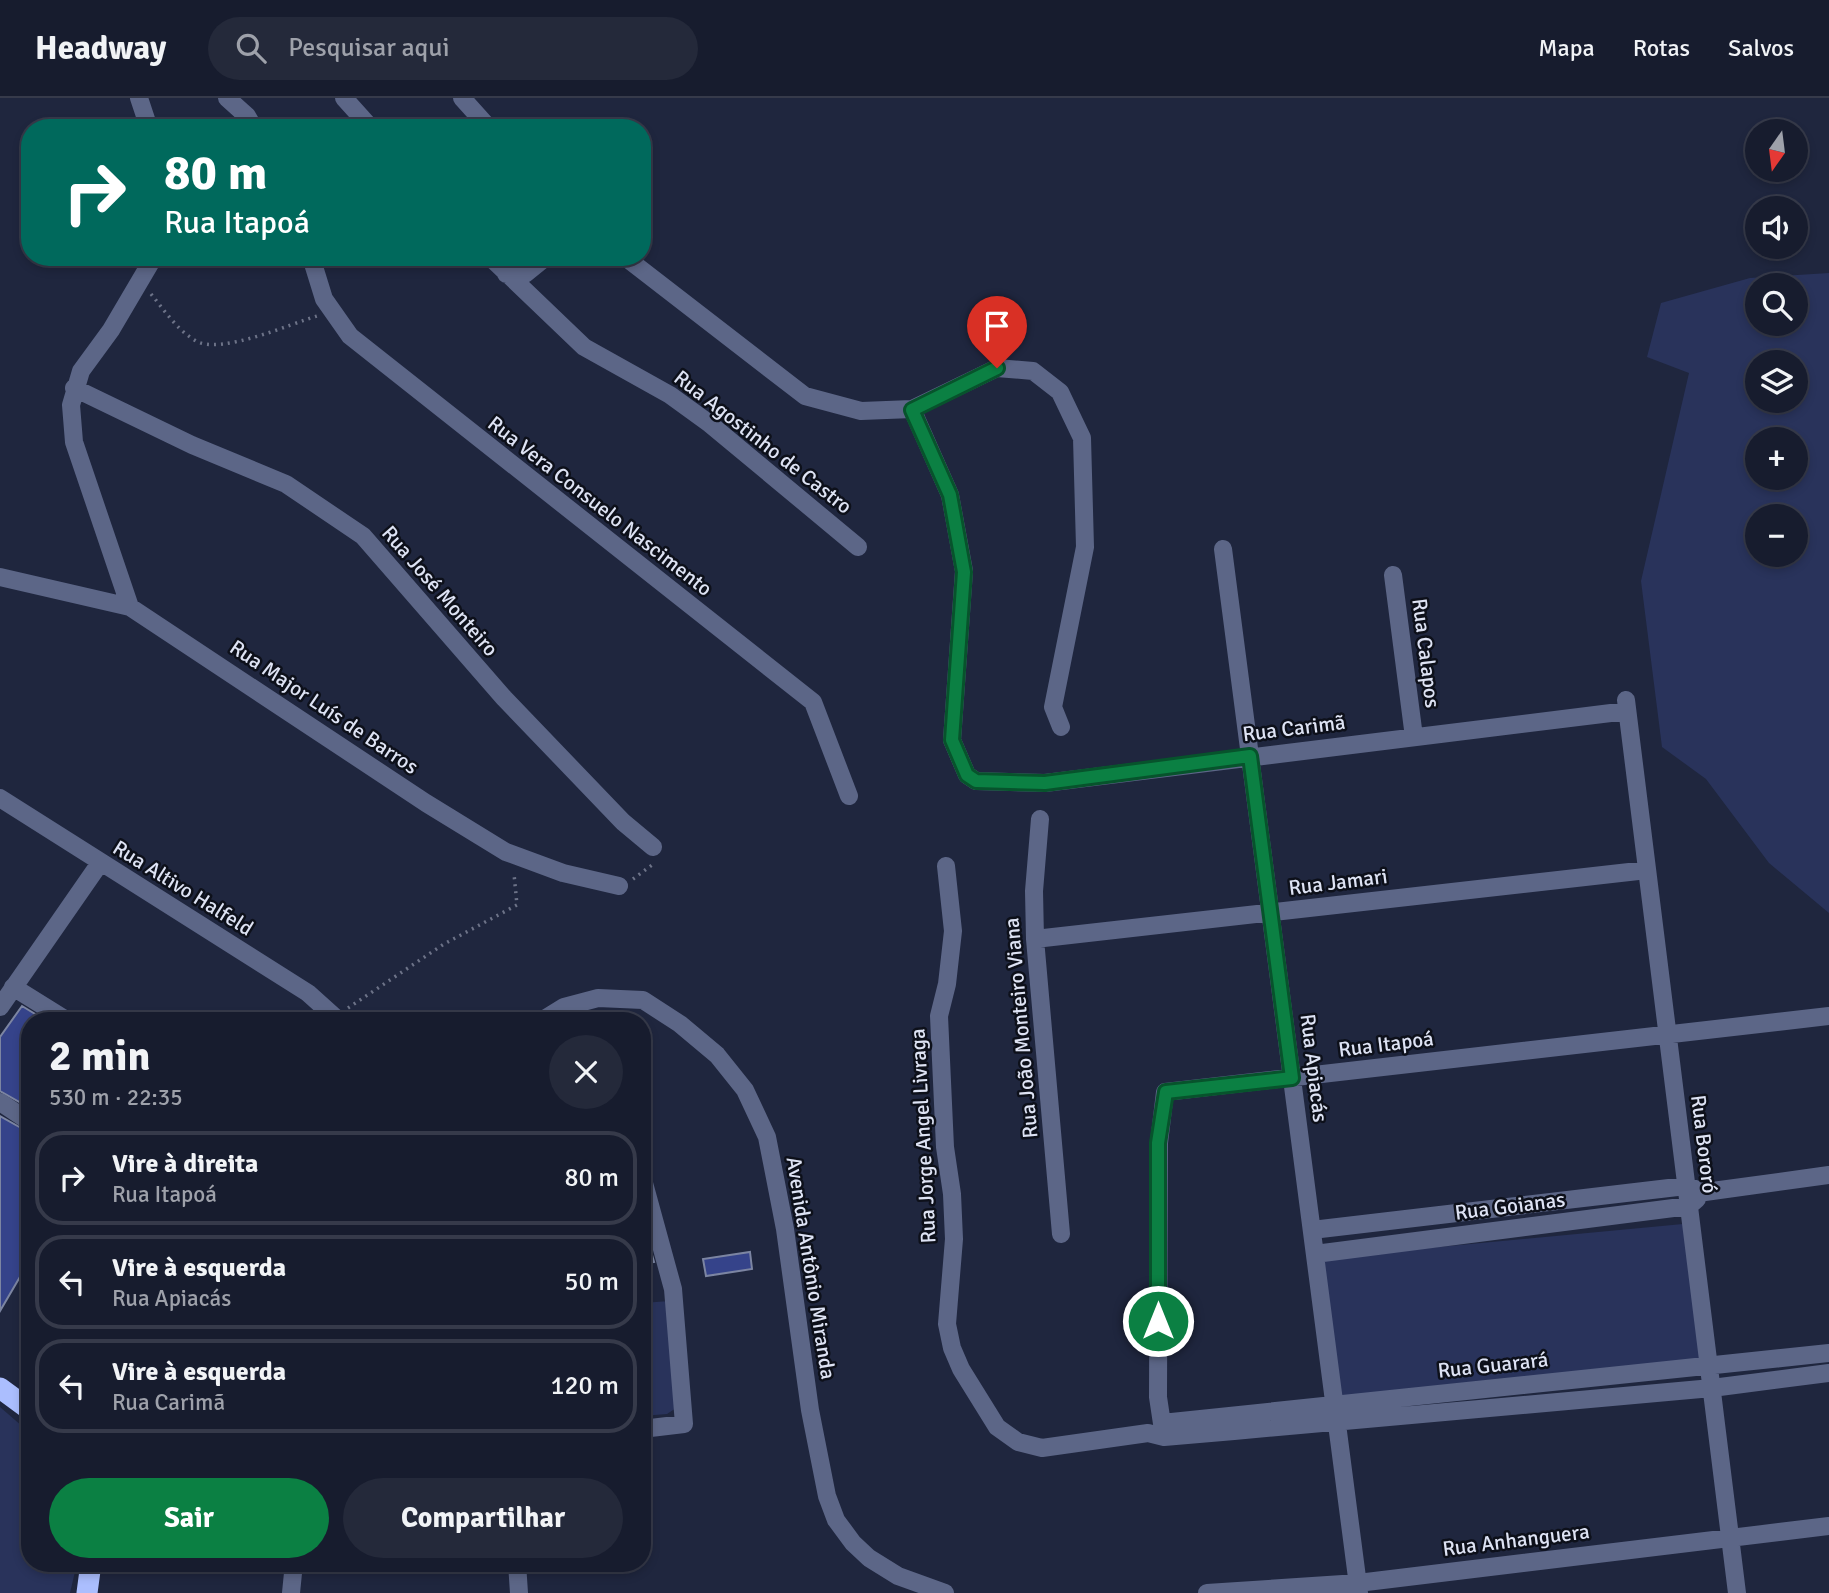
<!DOCTYPE html>
<html lang="pt">
<meta charset="utf-8">
<style>
body{margin:0;font-family:Signika,sans-serif;background:#24293a;color:#f1f3f6;height:100vh;display:flex;flex-direction:column;font-size:26px;white-space:nowrap}
*{box-sizing:border-box;margin:0}
p{font-size:23px;color:#9ea1aa}
.icon{flex:none;width:38px;height:38px;fill:none;stroke:currentColor;stroke-width:2;stroke-linecap:round;stroke-linejoin:round}
.map{position:relative;flex:1;overflow:hidden}
.drawer{position:absolute;left:21px;top:914px;width:630px;height:560px;display:flex;flex-direction:column;background:#171c2e;border-radius:28px;box-shadow:0 4px 10px #0003,0 0 0 2px #363a4a}
.drawer>*{flex:none}
.banner{position:absolute;left:21px;top:21px;width:630px;height:147px;border-radius:28px;box-shadow:0 4px 10px #0003,0 0 0 2px #363a4a;background:#00695c;color:#fff;overflow:hidden}
.needle{width:46px;rotate:194deg}
.tools{position:absolute;left:1745px;top:21px;display:grid;gap:14px}
.tools a{display:grid;place-items:center;width:63px;height:63px;border-radius:50%;background:#171c2e;box-shadow:0 4px 10px #0003,0 0 0 2px #363a4a;font-size:35px}
.pin{position:absolute;display:grid;place-items:center;width:60px;height:60px;color:#fff;margin:-72px -30px;border-radius:50% 50% 50% 0;rotate:-45deg;box-shadow:0 0 7px #0007}
.pin .icon{rotate:45deg}
.me{position:absolute;width:77px;margin:-38px;rotate:0deg;stroke-linejoin:round;filter:drop-shadow(0 0 5px #0008)}
.turn{display:flex;align-items:center;gap:24px;height:147px;padding:0 28px;font-size:32px}
.turn .icon{width:91px;height:91px;stroke-width:2.5}
.turn b{display:block;font-size:49px;line-height:60px}
.round{display:grid;place-items:center;flex:none;width:74px;height:74px;border-radius:37px;background:#24293a}
.head{display:flex;align-items:center;justify-content:space-between;height:119px;padding:0 28px}
h1{font-size:42px;font-weight:700;line-height:52px}
.action{display:flex;gap:14px;margin-top:auto;padding:14px 28px}
.action a{flex:1;height:80px;border-radius:42px;background:#0b8043;color:#fff;font-size:28px;font-weight:700;line-height:80px;text-align:center}
.action a+a{background:#24293a;color:#f1f3f6}
ul{padding:0;list-style:none}
li{display:flex;align-items:center;gap:21px;height:94px;margin:0 14px 10px;padding:0 14px;border:4px solid #363a4a;border-radius:28px}
li div{flex:1}
li b{display:block;font-size:26px}
li em{font-style:normal}
header{display:flex;align-items:center;gap:42px;box-sizing:border-box;height:98px;padding:0 35px;background:#171c2e;border-bottom:2px solid #363a4a}
header strong{font-size:33px}
nav{display:flex;gap:38px;margin-inline-start:auto;font-size:24px}
.search{width:490px;height:63px;background:#24293a;display:flex;align-items:center;gap:18px;box-sizing:border-box;padding:0 24px;border-radius:38px;color:#9ea1aa;font-size:26px}
.map>svg:first-child{display:block}
.green{fill:#29335b;fill-rule:evenodd}
.building{fill:#35438a;stroke:#7c85a2;stroke-width:2}
.lines{fill:none;stroke-linecap:round;stroke-linejoin:round}
.path{stroke:#6d7388;stroke-width:3.5;stroke-dasharray:2 5;stroke-linecap:butt}
.minor{stroke:#5c6687;stroke-width:18}
.highway{stroke:#abbefe;stroke-width:21}
.route-casing{stroke:#07532c;stroke-width:18}
.route{stroke:#0b8043;stroke-width:12}
.labels{text-anchor:middle;dominant-baseline:central;stroke-width:5;stroke-linejoin:round;paint-order:stroke}
.street-label{font-size:21px;fill:#dee3f4;stroke:#0d101a}
</style>
<header>
<strong>Headway</strong>
<div class="search"><svg class="icon" aria-label="search" viewBox="0 0 24 24"><circle cx="10" cy="10" r="6"/><path d="M15 15l6 6"/></svg>Pesquisar aqui</div>
<nav><a>Mapa</a><a>Rotas</a><a>Salvos</a></nav>
</header>
<div class="map">
<svg width="1829" height="1495" viewBox="0 0 1829 1495">
<rect width="100%" height="100%" fill="#1f263e"/>
<!-- green -->
<path class="green" d="M1829 175V815L1769 765 1706 681 1662 649 1641 483 1689 275 1647 259 1661 205 1750 180ZM1757 187H1796V226H1757ZM1757 264H1796V303H1757ZM1757 341H1796V380H1757ZM1757 418H1796V457H1757Z
M1683 1126 1708 1264 1337 1301 1322 1160Z
M670 1203 676 1310 667 1316 642 1318V1205Z
M0 1309 30 1335V1465H77L70 1495H0Z"/>
<!-- building -->
<path class="building" d="M22 908 45 922H30V1010L0 993V939Z
M0 1018 30 1035V1073L22 1084 30 1088V1155L21 1170 24 1172 0 1213Z
M642 1122 654 1164 642 1166Z
M750 1154 752 1171 706 1178 703 1161Z"/>
<g class="lines">
<!-- path -->
<path class="path" d="M151 196C165 213 177 232 196 243 221 257 290 226 317 218
M633 781 652 767
M348 910 444 846 517 807 514 776"/>
<!-- minor -->
<path class="minor" d="M139 0 149 30
M227 0 247 18 254 30
M344 0 371 30
M462 0 489 30
M311 159 324 201 350 238 813 604 849 698
M490 159 584 249 670 297 710 326 858 449
M625 159 805 298 861 313 912 311 997 270 1033 273 1060 294 1082 340 1085 449 1053 609 1061 629
M506 176H525L546 159
M74 290 192 347 286 386 363 438 504 600 623 724 653 749
M912 311 950 397 964 473 952 642 967 677 976 683 1045 685 1627 613
M1223 451 1359 1495
M1393 477 1414 639
M0 479 130 509 426 705 506 754 563 775 619 788
M130 509 74 344 71 307 81 273 111 232 154 159
M1626 602 1737 1495
M0 700 308 895 338 922
M1040 721 1034 793 1035 841 1061 1136
M946 768 953 833 947 886 939 918 945 1049 952 1096 954 1141 947 1226 952 1250 961 1271 997 1329 1018 1344 1042 1350 1148 1335 1164 1339 1234 1333 1712 1290 1829 1275
M1035 841 1647 772
M13 889 66 922
M0 909 100 765
M543 922 564 909 598 900 643 902 680 926 717 957 745 992 767 1039 785 1131 810 1312 827 1398 836 1422 853 1445 869 1460 898 1478 945 1495
M0 1004 30 1024
M642 1078 673 1191 684 1326 642 1331
M1312 1132 1686 1088 1705 1094 1829 1077
M1315 1156 1689 1108 1697 1101
M1162 1325 1829 1255
M1164 1339 1158 1299 1159 1045 1165 994 1829 918
M517 1465 519 1495
M291 1495 294 1465
M1207 1495 1358 1485 1829 1428"/>
<!-- highway -->
<path class="highway" d="M0 1290 30 1312
M87 1495 91 1465"/>
</g>
<g class="lines">
<!-- route casing -->
<g class="route-casing">
<path id="route" d="M997 270 912 312 950 397 964 474 952 642 967 677 976 683 1045 685 1250 658 1292 980 1166 994 1158 1045V1223"/>
</g>
<!-- route -->
<use href="#route" class="route"/>
</g>
<g class="labels">
<!-- street labels -->
<g class="street-label">
<text transform="translate(763 344) rotate(38)">Rua Agostinho de Castro</text>
<text transform="translate(600 408) rotate(38)">Rua Vera Consuelo Nascimento</text>
<text transform="translate(440 493) rotate(49)">Rua José Monteiro</text>
<text transform="translate(1426 555) rotate(83)">Rua Calapos</text>
<text transform="translate(324 609) rotate(34)">Rua Major Luís de Barros</text>
<text transform="translate(1294 630) rotate(-7)">Rua Carimã</text>
<text transform="translate(1338 784) rotate(-7)">Rua Jamari</text>
<text transform="translate(183 790) rotate(32)">Rua Altivo Halfeld</text>
<text transform="translate(1021 930) rotate(-95)">Rua João Monteiro Viana</text>
<text transform="translate(1386 946) rotate(-7)">Rua Itapoá</text>
<text transform="translate(1314 970) rotate(83)">Rua Apiacás</text>
<text transform="translate(923 1038) rotate(-93)">Rua Jorge Angel Livraga</text>
<text transform="translate(1704 1046) rotate(83)">Rua Bororó</text>
<text transform="translate(1510 1108) rotate(-7)">Rua Goianas</text>
<text transform="translate(811 1170) rotate(81)">Avenida Antônio Miranda</text>
<text transform="translate(1493 1267) rotate(-6)">Rua Guarará</text>
<text transform="translate(1516 1442) rotate(-7)">Rua Anhanguera</text>
</g>
</g>
</svg>
<div class="tools">
<a><svg class="needle" viewBox="-14 -14 28 28"><path d="M0-13l5 13h-10z" fill="#e53935"/><path d="M0 13l5-13h-10z" fill="#9ea1aa"/></svg></a>
<a><svg class="icon" aria-label="sound" viewBox="0 0 24 24"><path d="M4 9h4l5-4v14l-5-4H4zM17 9q2 3 0 6"/></svg></a>
<a><svg class="icon" aria-label="search" viewBox="0 0 24 24"><circle cx="10" cy="10" r="6"/><path d="M15 15l6 6"/></svg></a>
<a><svg class="icon" aria-label="layers" viewBox="0 0 24 24"><path d="M12 4l9 5-9 5-9-5zM3 14l9 5 9-5"/></svg></a>
<a>+</a>
<a>−</a>
</div>
<div class="pin" style="left:997px;top:270px;background:#d93025"><svg class="icon" aria-label="arrive" viewBox="0 0 24 24"><path d="M6 21V4h12l-3 4 3 4H6"/></svg></div>
<svg class="me" style="left:1158px;top:1223px" viewBox="-20 -20 40 40"><circle r="17" fill="#0b8043" stroke="#fff" stroke-width="3"/><path d="M0-11L8 9 0 5-8 9z" fill="#fff"/></svg>
<div class="banner">
<div class="turn"><svg class="icon" aria-label="right" viewBox="0 0 24 24"><path d="M7 20v-9h11M14 6l5 5-5 5"/></svg><div><b>80 m</b>Rua Itapoá</div></div>
</div>
<section class="drawer">
<div class="head"><div><h1>2 min</h1><p>530 m · 22:35</p></div><a class="round"><svg class="icon" aria-label="close" viewBox="0 0 24 24"><path d="M6 6l12 12M18 6L6 18"/></svg></a></div>
<ul>
<li><svg class="icon" aria-label="right" viewBox="0 0 24 24"><path d="M7 20v-9h11M14 6l5 5-5 5"/></svg><div><b>Vire à direita</b><p>Rua Itapoá</p></div><em>80 m</em></li>
<li><svg class="icon" aria-label="left" viewBox="0 0 24 24"><path d="M17 20v-9H6M10 6l-5 5 5 5"/></svg><div><b>Vire à esquerda</b><p>Rua Apiacás</p></div><em>50 m</em></li>
<li><svg class="icon" aria-label="left" viewBox="0 0 24 24"><path d="M17 20v-9H6M10 6l-5 5 5 5"/></svg><div><b>Vire à esquerda</b><p>Rua Carimã</p></div><em>120 m</em></li>
</ul>
<div class="action"><a>Sair</a><a>Compartilhar</a></div>
</section>
</div>
